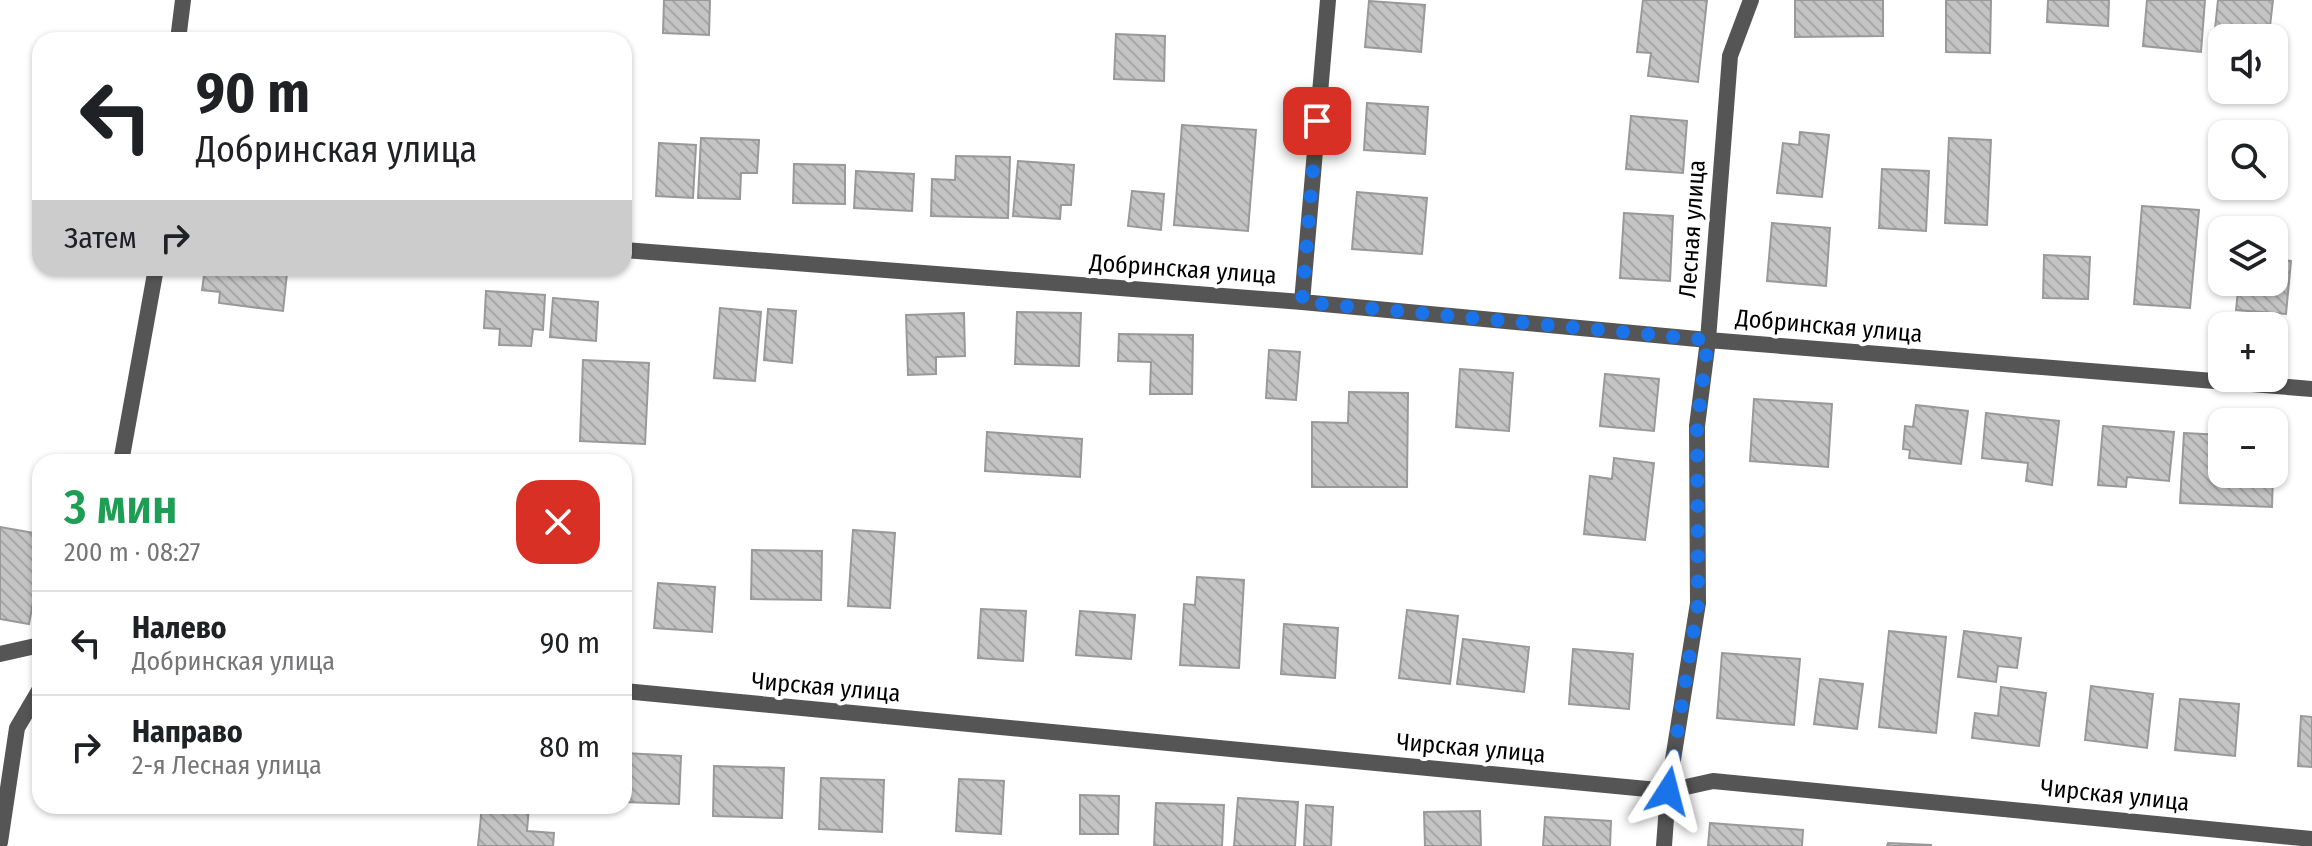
<!DOCTYPE html>
<html lang="ru">
<meta charset="utf-8">
<style>
body{margin:0;font-family:"Fira Sans Condensed",sans-serif;background:#f2f2f2;color:#202124;height:100vh;display:flex;flex-direction:column;font-size:30px;white-space:nowrap}
*{box-sizing:border-box;margin:0}
p{font-size:26px;color:#757577}
.icon{flex:none;width:44px;height:44px;fill:none;stroke:currentColor;stroke-width:2;stroke-linecap:round;stroke-linejoin:round}
.map{position:relative;flex:1;overflow:hidden}
.sheet{position:absolute;left:32px;top:454px;width:600px;height:360px;display:flex;flex-direction:column;background:#fff;border-radius:24px;box-shadow:0 2px 6px #0004}
.sheet>*{flex:none}
.guide{position:absolute;left:32px;top:32px;width:600px;height:244px;border-radius:24px;box-shadow:0 2px 6px #0004;background:#fff;color:#202124;overflow:hidden}
.buttons{position:absolute;left:2208px;top:24px;display:grid;gap:16px}
.buttons a{display:grid;place-items:center;width:80px;height:80px;border-radius:16px;background:#fff;box-shadow:0 2px 6px #0004;font-size:40px}
.pin{position:absolute;display:grid;place-items:center;width:68px;height:68px;color:#fff;margin:-34px;border-radius:16px;box-shadow:0 4px 12px #0006}
.me{position:absolute;width:88px;margin:-44px;rotate:9deg;stroke-linejoin:round;filter:drop-shadow(0 0 6px #0008)}
.turn{display:flex;align-items:center;gap:28px;height:168px;padding:0 32px;font-size:36px}
.turn .icon{width:104px;height:104px;stroke-width:2.5}
.turn b{display:block;font-size:56px;line-height:68px}
.then{display:flex;align-items:center;height:76px;padding:0 32px;background:#0003;gap:16px;font-size:30px}
.round{display:grid;place-items:center;flex:none;width:84px;height:84px;border-radius:24px;background:#f2f2f2}
.head{display:flex;align-items:center;justify-content:space-between;height:136px;padding:0 32px}
h1{font-size:48px;font-weight:600;line-height:60px;color:#1e9e55}
ul{padding:0;list-style:none}
li{display:flex;align-items:center;gap:24px;height:104px;padding:0 32px;border-top:2px solid #e0e0e0}
li div{flex:1}
li b{display:block;font-size:30px}
li em{font-style:normal}
.map>svg:first-child{display:block}
.building{fill:url(#building-back-hatch);stroke:#999;stroke-width:2}
.lines{fill:none;stroke-linecap:round;stroke-linejoin:round}
.minor{stroke:#555;stroke-width:16}
.route{stroke:#1a73e8;stroke-width:14;stroke-dasharray:0 25.2}
.labels{text-anchor:middle;dominant-baseline:central;stroke-width:8;stroke-linejoin:round;paint-order:stroke}
.street-label{font-size:24px;fill:#000;stroke:#fff}
</style>
<div class="map">
<svg width="2312" height="846" viewBox="0 0 2312 846">
<defs>
<pattern id="building-back-hatch" width="6" height="6" patternUnits="userSpaceOnUse" patternTransform="scale(2)"><rect width="6" height="6" fill="#c4c4c4"/><path d="M-1 5l2 2M0 0l6 6M5-1l2 2" fill="none" stroke="#a7a7a7"/></pattern>
</defs>
<rect width="100%" height="100%" fill="#fff"/>
<!-- building -->
<path class="building" d="M664 0H710L709 35 663 33Z
M1643 0H1707L1698 82 1648 76 1651 53 1637 52Z
M1795 0H1883V36L1795 37Z
M1946 0H1991L1990 53 1946 52Z
M2048 0H2109L2108 26 2047 22Z
M2147 0H2205L2201 52 2143 46Z
M2218 0H2273L2269 35 2215 29Z
M1369 1 1425 5 1421 52 1365 47Z
M1116 34 1165 36 1164 81 1114 79Z
M1367 103 1428 107 1425 154 1364 150Z
M1631 116 1687 121 1683 173 1626 169Z
M1182 125 1256 130 1248 231 1174 225Z
M1800 132 1829 135 1822 197 1777 193 1783 143 1799 145Z
M701 138 759 140 757 173H741L740 199 698 198Z
M1949 138 1991 140 1987 225 1945 223Z
M659 143 696 145 693 198 656 196Z
M956 156 1010 157 1008 218 931 216 932 179 955 180Z
M1018 161 1074 165 1071 205H1061L1060 219 1013 216Z
M794 164 845 165V204L793 203Z
M1882 169 1929 171 1926 231 1879 228Z
M856 171 914 174 912 211 854 208Z
M1132 191 1164 194 1161 230 1128 226Z
M1357 192 1427 198 1422 254 1352 249Z
M2142 206 2199 210 2190 308 2134 304Z
M1624 213 1673 216 1670 281 1620 278Z
M1772 223 1830 228 1826 286 1767 281Z
M2044 255 2090 257 2088 299 2043 298Z
M2274 259 2291 261 2286 314 2236 310 2239 282H2274Z
M205 268H248L287 273 283 311 219 303 220 292 202 290Z
M486 291 545 295 543 330 533 329 531 346 499 345 500 329 484 328Z
M553 298 598 302 596 341 550 337Z
M720 308 761 312 755 381 714 378Z
M768 309 796 311 792 363 764 360Z
M1017 312 1081 313 1079 366 1015 364Z
M964 313 965 356 936 357V374L908 375 906 315Z
M1119 334 1193 335 1192 394H1150L1151 362 1118 361Z
M1269 350 1300 352 1296 400 1266 398Z
M583 360 649 363 645 444 580 441Z
M1460 369 1513 373 1509 431 1456 427Z
M1605 374 1659 379 1654 431 1600 426Z
M1349 392 1408 393 1407 487H1312V422L1348 423Z
M1754 399 1832 404 1828 467 1750 461Z
M1916 405 1968 411 1961 464 1909 458 1910 450 1903 449 1905 426 1913 427Z
M1986 413 2059 421 2052 485 2026 481 2028 463 1982 458Z
M2103 426 2174 432 2169 481 2127 477 2126 487 2098 485Z
M987 432 1082 439 1080 477 985 471Z
M2184 433 2222 435V474H2273L2272 507 2180 503Z
M1614 458 1654 463 1645 540 1584 534 1590 476 1612 479Z
M0 527 40 534V564L29 624 0 619Z
M853 530 895 533 890 608 848 606Z
M752 550 822 551 821 600 751 599Z
M1197 577 1244 580 1239 668 1180 665 1184 604 1195 605Z
M658 583 715 587 712 632 654 628Z
M981 609 1026 611 1023 661 978 658Z
M1407 610 1458 616 1450 684 1399 678Z
M1080 611 1135 615 1131 659 1076 655Z
M1284 624 1338 628 1335 678 1281 674Z
M1889 631 1946 637 1936 733 1879 727Z
M1964 631 2021 638 2017 668 1998 666 1996 682 1958 677Z
M1463 639 1529 647 1524 692 1457 684Z
M1573 649 1633 654 1629 709 1569 704Z
M1722 653 1800 659 1794 725 1717 718Z
M1820 679 1863 684 1857 729 1814 724Z
M2091 686 2153 694 2147 748 2085 740Z
M2001 687 2046 693 2039 746 1972 738 1975 713 1998 716Z
M2180 699 2239 704 2235 756 2175 750Z
M2301 716 2312 717V767L2298 766Z
M624 753 681 756 679 804 624 802Z
M714 766 784 768 782 818 713 816Z
M821 778 884 780 882 832 819 829Z
M959 779 1004 781 1001 834 956 831Z
M1080 795 1119 796 1118 834H1080Z
M1238 798 1298 802 1295 846H1234Z
M1156 803 1224 805 1222 846H1154Z
M1306 805 1333 807 1331 846H1304Z
M482 806H529L527 831 554 833 553 846H478Z
M1480 811 1481 846H1425L1424 812Z
M1545 817 1611 821 1610 846H1543Z
M1710 823 1803 830 1802 846H1708Z
M1888 843 1932 845 1887 846Z"/>
<g class="lines">
<!-- minor -->
<path class="minor" d="M178 40 183 0
M624 250 1302 302 1708 340 2312 389
M1302 302 1328 0
M121 462 156 268
M0 654 40 645
M624 691 1668 791 1713 781 2312 839
M0 842 17 728 40 689
M1664 846 1668 791 1698 603 1697 426 1708 340 1730 56 1751 0"/>
</g>
<g class="lines">
<!-- route -->
<path class="route" d="M1317 121 1302 302 1708 340 1697 426 1698 603 1668 791"/>
</g>
<g class="labels">
<!-- street labels -->
<g class="street-label">
<text transform="translate(1692 229) rotate(-86)">Лесная улица</text>
<text transform="translate(1183 269) rotate(4)">Добринская улица</text>
<text transform="translate(1829 326) rotate(5)">Добринская улица</text>
<text transform="translate(826 687) rotate(5)">Чирская улица</text>
<text transform="translate(1471 748) rotate(5)">Чирская улица</text>
<text transform="translate(2115 795) rotate(6)">Чирская улица</text>
</g>
</g>
</svg>
<div class="buttons">
<a><svg class="icon" aria-label="sound" viewBox="0 0 24 24"><path d="M4 9h4l5-4v14l-5-4H4zM17 9q2 3 0 6"/></svg></a>
<a><svg class="icon" aria-label="search" viewBox="0 0 24 24"><circle cx="10" cy="10" r="6"/><path d="M15 15l6 6"/></svg></a>
<a><svg class="icon" aria-label="layers" viewBox="0 0 24 24"><path d="M12 4l9 5-9 5-9-5zM3 14l9 5 9-5"/></svg></a>
<a>+</a>
<a>−</a>
</div>
<div class="pin" style="left:1317px;top:121px;background:#d93025"><svg class="icon" aria-label="arrive" viewBox="0 0 24 24"><path d="M6 21V4h12l-3 4 3 4H6"/></svg></div>
<svg class="me" style="left:1668px;top:791px" viewBox="-20 -20 40 40"><path d="M0-17L14 15 0 8-14 15z" fill="#1a73e8" stroke="#fff" stroke-width="4"/></svg>
<div class="guide">
<div class="turn"><svg class="icon" aria-label="left" viewBox="0 0 24 24"><path d="M17 20v-9H6M10 6l-5 5 5 5"/></svg><div><b>90 m</b>Добринская улица</div></div>
<div class="then">Затем<svg class="icon" aria-label="right" viewBox="0 0 24 24"><path d="M7 20v-9h11M14 6l5 5-5 5"/></svg></div>
</div>
<section class="sheet">
<div class="head"><div><h1>3 мин</h1><p>200 m · 08:27</p></div><a class="round" style="background:#d93025;color:#fff"><svg class="icon" aria-label="close" viewBox="0 0 24 24"><path d="M6 6l12 12M18 6L6 18"/></svg></a></div>
<ul>
<li><svg class="icon" aria-label="left" viewBox="0 0 24 24"><path d="M17 20v-9H6M10 6l-5 5 5 5"/></svg><div><b>Налево</b><p>Добринская улица</p></div><em>90 m</em></li>
<li><svg class="icon" aria-label="right" viewBox="0 0 24 24"><path d="M7 20v-9h11M14 6l5 5-5 5"/></svg><div><b>Направо</b><p>2-я Лесная улица</p></div><em>80 m</em></li>
</ul>
</section>
</div>
